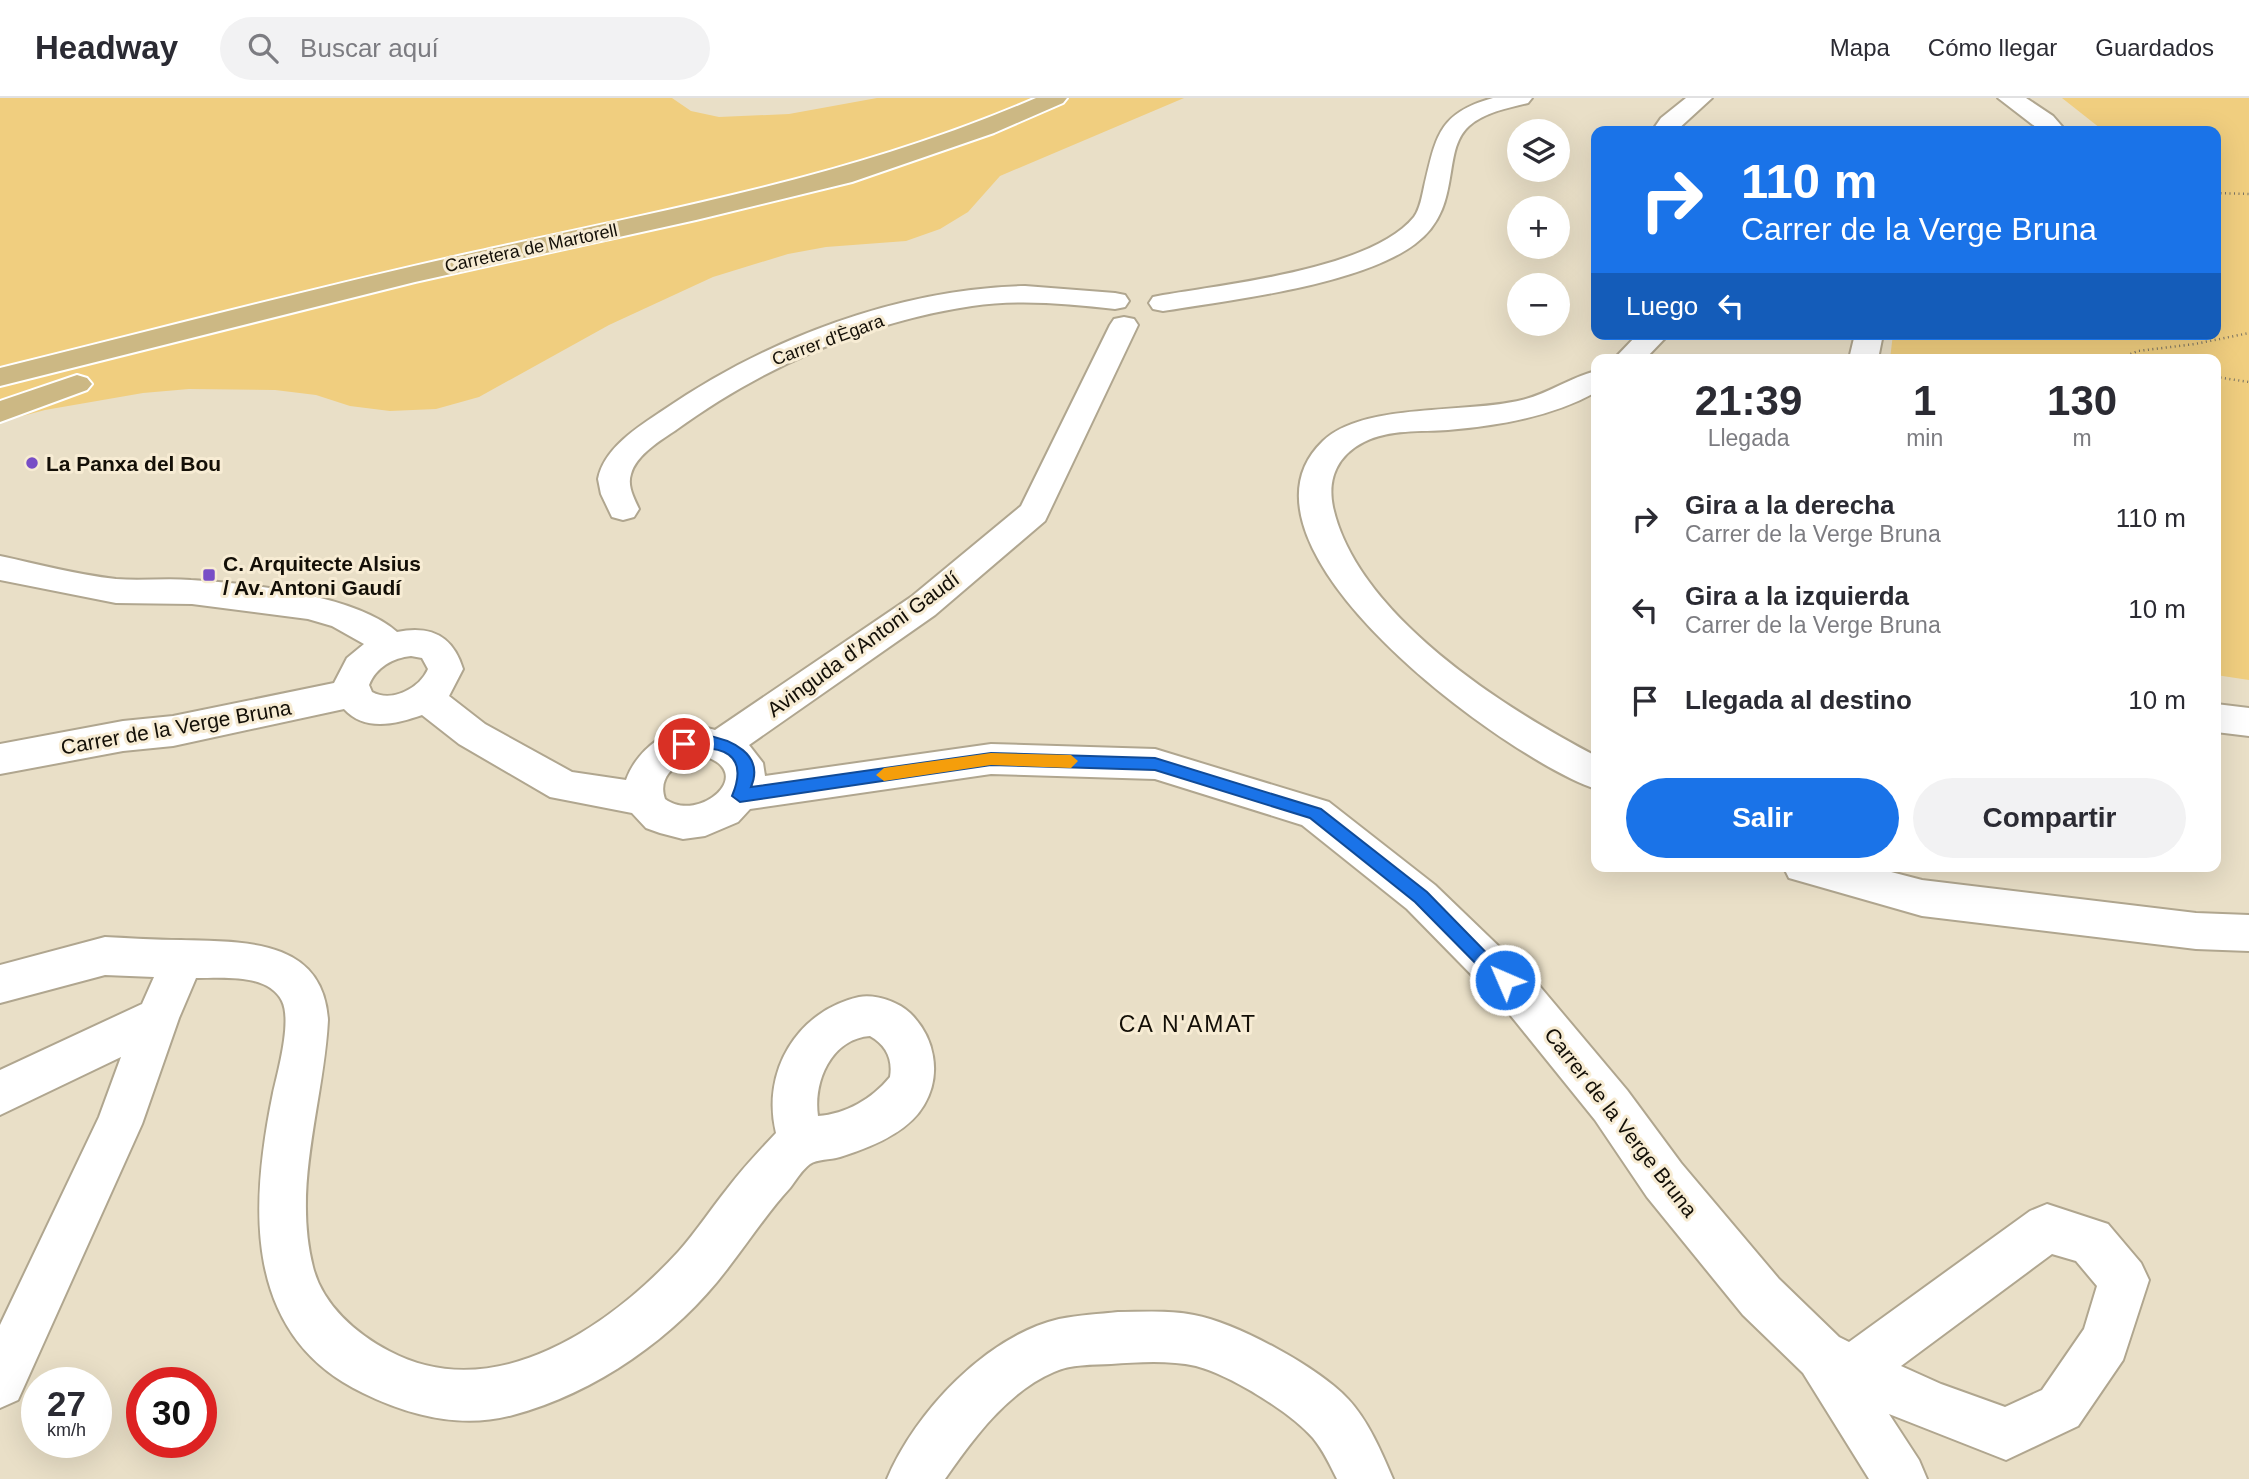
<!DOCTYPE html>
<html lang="es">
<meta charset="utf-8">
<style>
body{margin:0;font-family:Helvetica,sans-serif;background:#f2f2f3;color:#2b2b33;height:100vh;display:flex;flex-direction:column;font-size:26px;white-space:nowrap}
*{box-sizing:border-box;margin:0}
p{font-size:23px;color:#7c7c81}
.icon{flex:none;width:38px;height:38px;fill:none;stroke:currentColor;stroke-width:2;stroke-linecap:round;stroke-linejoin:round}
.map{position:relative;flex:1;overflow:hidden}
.sheet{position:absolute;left:1591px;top:256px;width:630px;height:518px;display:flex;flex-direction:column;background:#fff;border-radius:14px;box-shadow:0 7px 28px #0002}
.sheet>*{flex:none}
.guide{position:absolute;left:1591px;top:28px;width:630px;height:214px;border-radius:14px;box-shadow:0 7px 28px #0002;background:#1a73e8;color:#fff;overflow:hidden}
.fabs{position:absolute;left:1507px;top:21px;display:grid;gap:14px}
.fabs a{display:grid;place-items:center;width:63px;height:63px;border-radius:50%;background:#fff;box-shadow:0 7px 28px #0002;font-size:35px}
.speed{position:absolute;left:21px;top:1269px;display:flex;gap:14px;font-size:35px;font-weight:700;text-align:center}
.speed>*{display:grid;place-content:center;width:91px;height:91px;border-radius:50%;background:#fff;box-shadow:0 7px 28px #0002;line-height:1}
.speed small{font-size:18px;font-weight:400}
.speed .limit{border:10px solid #d22;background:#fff;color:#111}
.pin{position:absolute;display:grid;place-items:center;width:60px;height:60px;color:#fff;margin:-30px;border:4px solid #fff;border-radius:50%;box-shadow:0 2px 7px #0007}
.me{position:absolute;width:77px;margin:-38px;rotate:315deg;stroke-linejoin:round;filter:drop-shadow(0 0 5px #0008)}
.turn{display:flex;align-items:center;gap:24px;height:147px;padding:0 35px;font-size:32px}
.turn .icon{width:91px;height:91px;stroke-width:2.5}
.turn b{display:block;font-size:49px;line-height:60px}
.then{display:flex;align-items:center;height:66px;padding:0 35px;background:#0003;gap:14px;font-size:26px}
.eta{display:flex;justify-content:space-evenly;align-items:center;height:119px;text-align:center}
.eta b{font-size:42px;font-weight:700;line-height:49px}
.primary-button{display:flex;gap:14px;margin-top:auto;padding:14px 35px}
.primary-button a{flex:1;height:80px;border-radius:42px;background:#1a73e8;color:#fff;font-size:28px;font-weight:700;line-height:80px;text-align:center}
.primary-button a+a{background:#f2f2f3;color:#2b2b33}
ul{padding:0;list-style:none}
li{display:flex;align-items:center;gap:21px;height:91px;padding:0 35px}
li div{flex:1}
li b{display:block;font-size:26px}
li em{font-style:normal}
header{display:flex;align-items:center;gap:42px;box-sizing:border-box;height:98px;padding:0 35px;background:#fff;border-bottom:2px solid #e1e1e2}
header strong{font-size:33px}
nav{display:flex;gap:38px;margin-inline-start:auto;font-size:24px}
.search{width:490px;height:63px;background:#f2f2f3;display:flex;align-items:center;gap:18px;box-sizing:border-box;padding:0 24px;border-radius:38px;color:#7c7c81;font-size:26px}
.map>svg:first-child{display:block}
.green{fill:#f0ce7f}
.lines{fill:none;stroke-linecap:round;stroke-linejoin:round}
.minor-casing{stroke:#b0a68f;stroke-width:4}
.major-casing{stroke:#fff;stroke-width:4}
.path{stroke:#797262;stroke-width:2.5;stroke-dasharray:1 3.5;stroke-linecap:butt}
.minor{fill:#fff;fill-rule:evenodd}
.major{fill:#ccb884;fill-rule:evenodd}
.route{fill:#1a73e8;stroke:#114b97;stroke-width:2}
.slow{fill:#f59e0b}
.poi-dot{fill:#784ec6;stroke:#f7ecd4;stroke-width:2.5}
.labels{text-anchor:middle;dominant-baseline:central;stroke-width:6;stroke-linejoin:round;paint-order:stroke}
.far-street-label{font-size:18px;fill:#130f07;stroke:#f7ecd4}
.poi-label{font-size:21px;font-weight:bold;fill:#130f07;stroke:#f7ecd4;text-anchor:start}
.street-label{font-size:21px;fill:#130f07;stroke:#f7ecd4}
.neighbourhood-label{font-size:23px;letter-spacing:2px;fill:#130f07;stroke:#f7ecd4}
</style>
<header>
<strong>Headway</strong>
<div class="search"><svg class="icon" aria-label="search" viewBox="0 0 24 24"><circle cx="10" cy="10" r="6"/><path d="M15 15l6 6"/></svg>Buscar aquí</div>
<nav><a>Mapa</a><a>Cómo llegar</a><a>Guardados</a></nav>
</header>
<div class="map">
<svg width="2249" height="1381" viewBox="0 0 2249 1381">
<rect width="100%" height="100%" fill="#e9dfc7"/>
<!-- green -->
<path class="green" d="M0 0H672L691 13 719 19 789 16 877 0H1184L1000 78 968 114 940 131 906 143 826 149 788 156 713 179 609 227 479 299 436 311 390 313 350 308 316 297 275 292 189 291 143 295 45 312 0 324Z
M2062 0H2249V582L2216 577V261H1890L1893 236H2216V33H2100V30Z"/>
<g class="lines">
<!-- minor casing -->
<g class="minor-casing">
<path id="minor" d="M1493 0H1532L1528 5C1508 10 1485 14 1469 28 1440 54 1464 110 1415 146 1360 187 1232 202 1163 213L1153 211 1149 205 1153 199 1163 197C1227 186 1372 171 1414 119 1420 111 1422 98 1424 89 1436 39 1438 15 1493 0Z
M1686 0H1712L1676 33H1652L1661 20Z
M1998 0H2026L2053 18 2066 33H2041Z
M1025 188 1115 195 1125 197 1129 203 1125 209 1115 211C1068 206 1020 201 972 208 865 224 763 269 676 332 661 342 636 357 631 376 627 388 634 400 639 411L634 419 623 422 612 419 601 396 598 381C604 350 638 329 662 313 766 241 898 191 1025 188Z
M1124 219 1134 221 1138 227 1045 423 935 517 749 647 763 665 765 678 991 646 1155 651 1329 704 1435 787 1537 885 1627 992 1681 1065 1779 1181 1839 1239 1849 1244 2030 1113 2047 1106 2108 1126 2141 1165 2149 1182 2123 1262 2078 1328 2006 1362 1889 1316 1919 1362 1927 1381H1869L1803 1275 1743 1217 1647 1099 1595 1022 1507 913 1407 811 1302 727 1155 681 991 676 750 711 738 724 705 738 683 741 660 735 646 730 632 715 550 699 459 646 422 617C396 626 365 634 344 611L173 648 123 653 0 676V646L123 623 173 618 334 585 347 560 364 546 332 528 308 521 192 506 116 505 0 482V458C38 466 77 477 116 481 141 483 166 480 191 482 247 485 356 497 397 534 431 527 453 538 463 571L449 598 485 626 572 674 626 682C638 648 678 620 715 632L911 499 1021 408 1110 227 1114 221ZM411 558 422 560 428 571C420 590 392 605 372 594L369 587C376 569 393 560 411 558ZM704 658C758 675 699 726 665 701 656 675 682 661 704 658ZM2052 1156 2076 1163 2097 1188 2084 1231 2042 1292 2005 1309 1941 1286 1901 1268Z
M1638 236H1669L1645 261H1614Z
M1855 236H1883L1878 261H1849Z
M1596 273V294C1551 319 1498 328 1448 332 1421 334 1389 331 1364 344 1338 357 1327 380 1333 409 1357 517 1504 610 1596 658V691C1510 663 1213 448 1323 343 1364 304 1467 316 1522 302 1548 296 1571 279 1596 273Z
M2216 606 2249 610V638L2216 634Z
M1783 768H1868L1922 782 2196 815 2249 817V853L2196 851 1922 818 1789 780Z
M105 839C130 840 156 842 181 842 243 844 323 840 328 922 324 1003 292 1087 313 1169 322 1206 356 1236 389 1253 494 1309 609 1229 678 1154 696 1134 710 1112 727 1091 742 1071 759 1053 776 1035 761 974 797 913 859 899 876 896 898 904 910 915 935 939 942 977 924 1007 908 1035 869 1050 840 1059 830 1062 817 1061 810 1066 802 1072 796 1082 790 1090 767 1115 749 1143 728 1170 677 1238 596 1295 513 1317 462 1331 410 1318 363 1295 242 1237 250 1107 273 995 278 973 292 923 282 903 268 875 222 880 196 880L179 920 142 1026 18 1302 0 1310V1227L99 1019 121 959 0 1017V972L142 906 154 879 105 877 0 905V867ZM870 938C886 947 893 961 890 979 872 1001 846 1016 818 1018 813 984 831 941 870 938Z
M1118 1214C1143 1214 1169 1212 1194 1217 1237 1225 1318 1269 1348 1301 1368 1322 1382 1355 1393 1381H1337C1330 1367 1323 1352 1313 1340 1289 1313 1230 1277 1196 1268 1169 1262 1138 1264 1111 1266 1093 1267 1070 1266 1054 1274 1007 1294 973 1341 945 1381H887C915 1314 987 1238 1059 1221 1079 1217 1099 1216 1118 1214Z"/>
</g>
<!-- major casing -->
<g class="major-casing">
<path id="major" d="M1036 0H1067L1063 5 994 35 852 84 696 122 415 184 0 288V270C159 231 317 189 476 154 668 111 853 79 1036 0Z
M77 277 87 280 92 286 87 292 0 324V303Z"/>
</g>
<!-- path -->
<path class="path" d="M2216 95 2249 96
M2118 261 2138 253 2195 246 2249 235
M2216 279 2249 284"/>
<!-- minor -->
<use href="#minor" class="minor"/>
<!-- major -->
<use href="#major" class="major"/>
</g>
<!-- route -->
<path class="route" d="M704 637C731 641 765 656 751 689L991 655 1155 660 1321 711 1427 794 1513 882 1511 888 1505 890 1498 888 1415 804 1310 720 1155 672 991 667 740 704 732 698C750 655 721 646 684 652L677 646 679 642Z"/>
<!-- slow -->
<path class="slow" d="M991 655 1071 657 1078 663 1071 670 991 667 884 683 876 677 884 670Z"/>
<!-- markers -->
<g class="poi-dot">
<circle cx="32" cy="365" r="7"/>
<rect x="202" y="470" width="14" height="14" rx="3.5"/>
</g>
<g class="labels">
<!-- far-street labels -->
<g class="far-street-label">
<text transform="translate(531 150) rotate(-12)">Carretera de Martorell</text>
<text transform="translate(828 242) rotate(-20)">Carrer d'Ègara</text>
</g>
<!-- poi labels -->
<g class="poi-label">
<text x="46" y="365">La Panxa del Bou</text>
<text x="223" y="465">C. Arquitecte Alsius<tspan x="223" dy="24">/ Av. Antoni Gaudí</tspan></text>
</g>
<!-- street labels -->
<g class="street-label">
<text transform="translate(863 546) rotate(-36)">Avinguda d'Antoni Gaudí</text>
<text transform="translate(176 629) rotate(-10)">Carrer de la Verge Bruna</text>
<text transform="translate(1621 1024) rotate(52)">Carrer de la Verge Bruna</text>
</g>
<!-- neighbourhood labels -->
<g class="neighbourhood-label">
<text x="1188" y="926">CA N'AMAT</text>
</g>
</g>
</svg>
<div class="fabs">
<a><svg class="icon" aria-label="layers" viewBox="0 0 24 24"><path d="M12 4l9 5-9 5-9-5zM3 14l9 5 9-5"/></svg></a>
<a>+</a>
<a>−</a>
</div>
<div class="speed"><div>27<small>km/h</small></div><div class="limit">30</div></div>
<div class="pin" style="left:684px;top:646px;background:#d93025"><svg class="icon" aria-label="arrive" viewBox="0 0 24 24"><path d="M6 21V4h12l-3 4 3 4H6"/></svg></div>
<svg class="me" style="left:1505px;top:882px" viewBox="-20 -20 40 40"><circle r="17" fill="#1a73e8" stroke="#fff" stroke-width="3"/><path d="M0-11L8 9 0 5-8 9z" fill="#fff"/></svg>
<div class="guide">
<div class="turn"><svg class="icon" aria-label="right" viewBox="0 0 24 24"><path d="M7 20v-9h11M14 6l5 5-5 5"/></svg><div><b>110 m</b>Carrer de la Verge Bruna</div></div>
<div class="then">Luego<svg class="icon" aria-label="left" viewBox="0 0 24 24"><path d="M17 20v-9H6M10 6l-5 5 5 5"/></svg></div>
</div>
<section class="sheet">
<div class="eta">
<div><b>21:39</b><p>Llegada</p></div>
<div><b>1</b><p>min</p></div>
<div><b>130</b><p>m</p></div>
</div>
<ul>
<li><svg class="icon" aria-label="right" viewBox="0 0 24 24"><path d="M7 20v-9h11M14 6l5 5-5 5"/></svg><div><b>Gira a la derecha</b><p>Carrer de la Verge Bruna</p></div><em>110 m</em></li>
<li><svg class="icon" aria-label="left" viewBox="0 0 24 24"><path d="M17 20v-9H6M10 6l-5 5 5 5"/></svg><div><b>Gira a la izquierda</b><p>Carrer de la Verge Bruna</p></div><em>10 m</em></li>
<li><svg class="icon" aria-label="arrive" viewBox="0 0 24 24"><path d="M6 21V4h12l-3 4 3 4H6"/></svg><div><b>Llegada al destino</b></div><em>10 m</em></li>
</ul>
<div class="primary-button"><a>Salir</a><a>Compartir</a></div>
</section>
</div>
